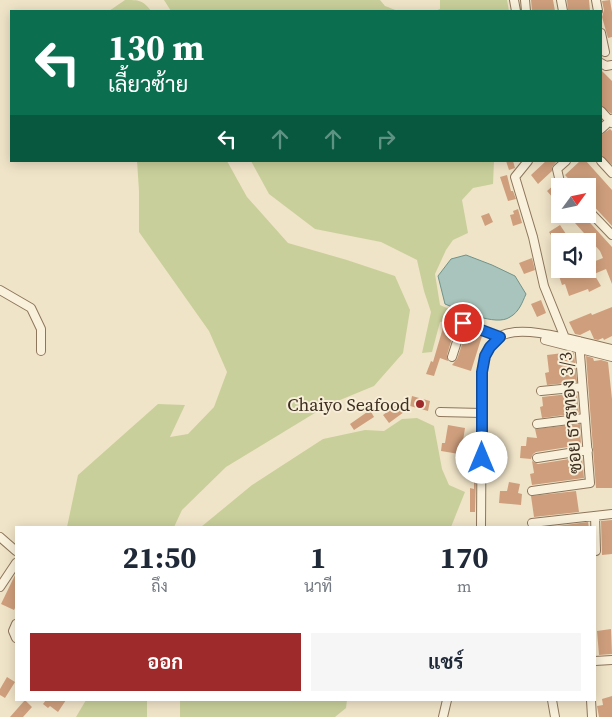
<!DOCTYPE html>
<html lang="th">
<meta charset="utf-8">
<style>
body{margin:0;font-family:"Source Serif 4",Sarabun,serif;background:#f6f6f7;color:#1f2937;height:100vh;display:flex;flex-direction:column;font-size:19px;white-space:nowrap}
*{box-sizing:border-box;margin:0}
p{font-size:16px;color:#747a83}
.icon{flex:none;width:28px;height:28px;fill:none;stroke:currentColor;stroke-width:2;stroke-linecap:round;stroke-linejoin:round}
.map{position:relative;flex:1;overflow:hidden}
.sheet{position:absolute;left:15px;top:526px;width:581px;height:175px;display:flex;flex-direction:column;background:#fff;border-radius:0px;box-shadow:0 2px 12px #0003}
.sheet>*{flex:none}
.hud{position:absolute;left:10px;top:10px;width:592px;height:152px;border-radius:0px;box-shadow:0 2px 12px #0003;background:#0b6e4f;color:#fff;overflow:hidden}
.needle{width:32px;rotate:57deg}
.fabs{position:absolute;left:551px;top:178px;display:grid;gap:10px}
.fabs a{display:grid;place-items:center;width:45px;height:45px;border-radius:0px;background:#fff;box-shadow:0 2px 12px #0003;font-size:25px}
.pin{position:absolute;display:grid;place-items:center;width:42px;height:42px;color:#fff;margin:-21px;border:2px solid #fff;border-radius:50%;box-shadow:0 1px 5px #0007}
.me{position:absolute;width:55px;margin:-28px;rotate:0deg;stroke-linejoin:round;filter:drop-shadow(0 0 4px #0008)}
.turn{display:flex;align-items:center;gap:18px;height:105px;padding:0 15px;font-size:22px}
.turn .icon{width:65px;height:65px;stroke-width:2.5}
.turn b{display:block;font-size:35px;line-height:42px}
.lanes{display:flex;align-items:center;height:48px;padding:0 15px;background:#0003;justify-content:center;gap:25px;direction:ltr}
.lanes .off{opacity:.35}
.eta{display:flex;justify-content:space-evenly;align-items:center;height:85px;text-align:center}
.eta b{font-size:30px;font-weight:700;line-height:35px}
.primary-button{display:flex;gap:10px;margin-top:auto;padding:10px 15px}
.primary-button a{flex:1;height:58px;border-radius:0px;background:#9e2a2b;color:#fff;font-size:20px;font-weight:700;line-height:58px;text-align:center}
.primary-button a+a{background:#f6f6f7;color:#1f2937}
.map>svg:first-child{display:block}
.green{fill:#c9cf9b}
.water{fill:#a9c4bc;stroke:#6f938a}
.building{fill:#cf9f7d}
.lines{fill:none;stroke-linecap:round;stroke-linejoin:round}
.minor-casing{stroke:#8d765c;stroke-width:10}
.minor{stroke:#faf1dc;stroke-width:8}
.route-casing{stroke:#114b97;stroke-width:12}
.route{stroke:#1a73e8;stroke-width:9}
.poi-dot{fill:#9e2a2b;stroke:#f7eed8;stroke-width:2}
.labels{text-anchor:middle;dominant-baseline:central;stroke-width:4;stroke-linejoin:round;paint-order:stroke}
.poi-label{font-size:18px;fill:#3d2e20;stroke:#f7eed8;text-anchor:end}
.street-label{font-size:18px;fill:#3d2e20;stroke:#f7eed8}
</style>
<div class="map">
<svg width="612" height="717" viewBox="0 0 612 717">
<rect width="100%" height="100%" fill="#f0e4c8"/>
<!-- green -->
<path class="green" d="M125 0C139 0 143 0 151 11H109Z
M164 0H380L385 6 398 11H171Z
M440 0H507L509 11H435L440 9Z
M137 161H227L247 197 288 243 347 260 395 276 410 310 403 353 374 386 328 405 226 467 182 510 174 527H67L78 475 158 404 185 405 170 437 188 434 214 407 227 372 209 331 139 232V191Z
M251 161H494L493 184 473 188 462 200 468 233 453 240 446 250 435 274 440 305 456 312 463 318 440 322 432 352 422 353 431 312 424 291 417 260 381 242 315 229 269 194Z
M417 418 434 426 442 469 449 485 465 492 451 527H201L252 485 323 439 365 430 384 431 402 419Z
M86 700H147V717H76Z
M180 700H347L346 708 335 717H180Z"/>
<!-- water -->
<path class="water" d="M466 255 492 265 515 276 526 294C522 303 519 312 510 317 496 327 460 310 445 304L438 276 451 259Z"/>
<!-- building -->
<path class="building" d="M531 0H553L555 11H532Z
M567 0H589L590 11H568Z
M610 0 612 12V37L608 38 602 17 604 10 602 1Z
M601 70 612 81V114L601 106Z
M610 129 612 131V165L601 156V135Z
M506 161H513L515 168 509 170Z
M546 161H557L552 167V171L538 184 531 175Z
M580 161H586L612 190V226L590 202 588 204V186H575L565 175Z
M507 175 511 191H513L516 199 508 201 500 177Z
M555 184 560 190V206L547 191Z
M518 209 522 223 513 226 510 215 514 214 513 211Z
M489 213 493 222 485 226 481 216Z
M567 214H582L612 247V284L606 269 594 274 601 286 589 292 588 289 569 296 565 284 562 285 558 273 571 269H588V247L593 262 603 258 600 251Z
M560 225 566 234 555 241 549 232Z
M532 258 535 270 524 274 519 263Z
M541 300 546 313 537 317 531 304Z
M612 307V336L604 340 603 338 598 340 594 339 590 330 580 335 575 334 569 322 591 313 592 315Z
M445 321 456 325 447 355 448 361 440 358 434 376 426 374 431 361 433 362Z
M467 330 482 336 471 371 452 365 457 359Z
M571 352 574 353 577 382 547 385 545 373 549 372 547 355Z
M586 356 593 358 594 361 601 360 608 362 612 399V488H596Z
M577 393 579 413 542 418 540 407 543 406 542 397Z
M412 396 430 401 428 411 410 406Z
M398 404 404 412 389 423 383 415Z
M370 410 374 417 354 430 350 424Z
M580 424 581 445 536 452 533 454 531 459 520 458 521 446H526L527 437 537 438 535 429Z
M448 425 465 428 462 447 476 446V462H471V456L441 451 442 443H445Z
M582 457 584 478 532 485 530 474 534 473 532 461 538 464Z
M474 479H476L475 512H470V488L474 489Z
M509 482 520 484 518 493 522 494 521 505 499 503 500 491H507Z
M576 491 579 512 534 517 531 496Z
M612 520V554L602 555 601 521Z
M588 522 589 528H542Z
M16 573V606L14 610 1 604Z
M611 629 612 654 599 655 597 631Z
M7 677 15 682 5 698 0 695V689Z
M612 696V717H599L597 706 603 705 602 699Z
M25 700 32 707 23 717H10Z
M46 700H66L58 712 50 706 48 708 43 704Z"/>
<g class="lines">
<!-- minor casing -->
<g class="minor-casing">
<path id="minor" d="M514 0 516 11
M525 0 526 11
M561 0 563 11
M596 0 598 11
M601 33 605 52
M601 63 606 66 612 65
M601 111 612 123
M601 129 612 119
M528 161 515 177 533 237 544 286 565 338
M601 161 612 173
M565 186 560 182 557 169 566 161
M588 210 612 235
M0 290 31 308 41 329V351
M545 340 612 357
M452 357 463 323 500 337
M541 391 582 387
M440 412 482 413
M537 424 585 418
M537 458 588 450
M532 491 590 483 579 341
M595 516 596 551
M532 523 612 514
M481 528 482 372C484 358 487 347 498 338 518 321 587 344 612 349
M0 537 16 551
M0 587 16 563
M16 624 13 631 16 638
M595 661 612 660
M552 700 555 717
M591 700 592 717
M443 717 447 700"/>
</g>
<!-- minor -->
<use href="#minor" class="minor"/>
</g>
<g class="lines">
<!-- route casing -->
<g class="route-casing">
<path id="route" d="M463 323 500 337 490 347 485 356 482 372V458"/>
</g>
<!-- route -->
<use href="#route" class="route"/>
</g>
<!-- markers -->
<circle class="poi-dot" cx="420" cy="404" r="5"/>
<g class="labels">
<!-- poi labels -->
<g class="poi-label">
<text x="410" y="404">Chaiyo Seafood</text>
</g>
<!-- street labels -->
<g class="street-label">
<text transform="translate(570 413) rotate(-95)">ซอย ธารทอง 3/3</text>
</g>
</g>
</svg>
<div class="fabs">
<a><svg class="needle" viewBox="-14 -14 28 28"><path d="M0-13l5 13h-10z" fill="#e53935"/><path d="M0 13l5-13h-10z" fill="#747a83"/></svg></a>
<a><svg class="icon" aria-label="sound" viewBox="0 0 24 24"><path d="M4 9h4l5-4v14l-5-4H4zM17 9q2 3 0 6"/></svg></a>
</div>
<div class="pin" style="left:463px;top:323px;background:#d93025"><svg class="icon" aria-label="arrive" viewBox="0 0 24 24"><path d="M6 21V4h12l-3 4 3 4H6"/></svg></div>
<svg class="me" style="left:482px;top:458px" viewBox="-20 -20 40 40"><circle r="19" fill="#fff"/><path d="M0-13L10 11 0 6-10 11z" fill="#1a73e8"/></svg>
<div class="hud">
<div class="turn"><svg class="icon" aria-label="left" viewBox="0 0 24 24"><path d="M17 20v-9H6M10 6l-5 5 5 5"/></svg><div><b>130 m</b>เลี้ยวซ้าย</div></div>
<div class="lanes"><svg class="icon" aria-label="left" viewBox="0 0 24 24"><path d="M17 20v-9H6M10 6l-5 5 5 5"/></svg><svg class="icon off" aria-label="ahead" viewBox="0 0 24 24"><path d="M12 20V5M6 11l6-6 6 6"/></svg><svg class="icon off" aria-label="ahead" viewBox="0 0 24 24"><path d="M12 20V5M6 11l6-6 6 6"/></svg><svg class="icon off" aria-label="right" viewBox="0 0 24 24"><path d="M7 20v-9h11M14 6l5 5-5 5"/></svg></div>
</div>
<section class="sheet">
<div class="eta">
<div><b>21:50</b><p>ถึง</p></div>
<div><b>1</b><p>นาที</p></div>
<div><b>170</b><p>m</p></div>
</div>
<div class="primary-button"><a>ออก</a><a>แชร์</a></div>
</section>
</div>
